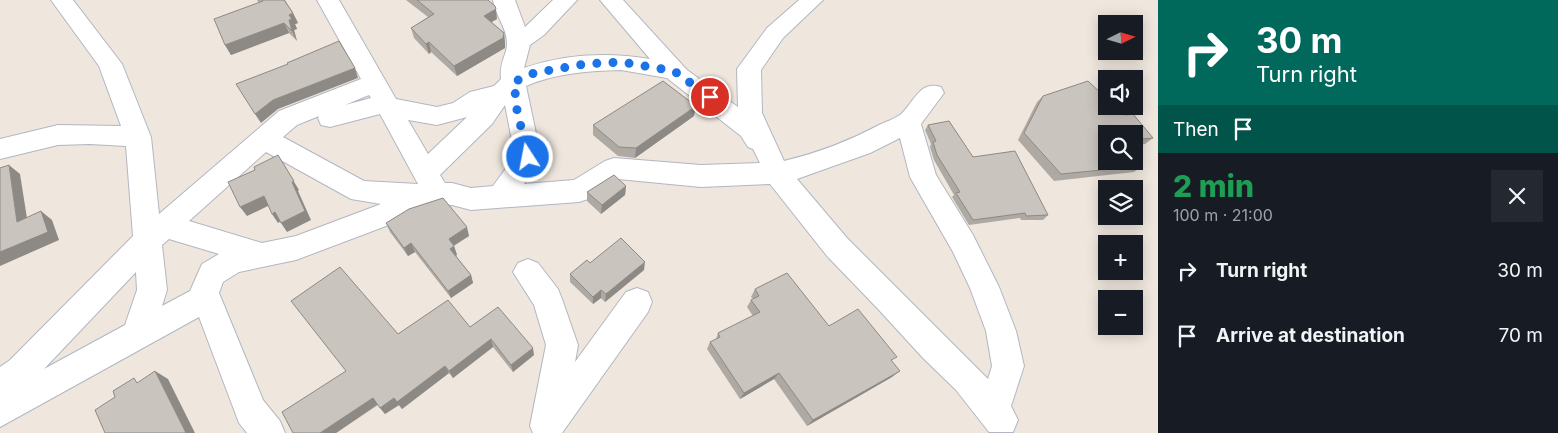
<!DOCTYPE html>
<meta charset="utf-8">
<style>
body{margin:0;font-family:Inter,sans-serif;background:#242831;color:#f1f3f6;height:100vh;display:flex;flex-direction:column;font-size:19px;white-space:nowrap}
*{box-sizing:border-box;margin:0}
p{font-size:16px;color:#9ea1a6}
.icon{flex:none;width:28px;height:28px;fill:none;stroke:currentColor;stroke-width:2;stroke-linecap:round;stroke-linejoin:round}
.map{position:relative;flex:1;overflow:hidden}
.details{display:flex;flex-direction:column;background:#171b24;width:400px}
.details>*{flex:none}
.banner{background:#00695c;color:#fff;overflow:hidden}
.needle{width:32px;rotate:85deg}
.buttons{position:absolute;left:1098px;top:15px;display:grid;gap:10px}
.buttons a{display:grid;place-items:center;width:45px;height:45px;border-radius:0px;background:#171b24;box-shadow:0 2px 12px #0003;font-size:25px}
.pin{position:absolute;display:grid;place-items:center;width:42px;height:42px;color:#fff;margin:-21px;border:2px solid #fff;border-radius:50%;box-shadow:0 1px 5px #0007}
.me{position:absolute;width:55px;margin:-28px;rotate:349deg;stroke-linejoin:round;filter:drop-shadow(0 0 4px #0008)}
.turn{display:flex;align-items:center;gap:18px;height:105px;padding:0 15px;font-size:22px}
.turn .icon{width:65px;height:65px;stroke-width:2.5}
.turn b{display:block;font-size:35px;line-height:42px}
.then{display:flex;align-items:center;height:48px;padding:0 15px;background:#0003;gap:10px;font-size:19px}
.round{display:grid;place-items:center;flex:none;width:52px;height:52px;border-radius:0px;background:#242831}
.headline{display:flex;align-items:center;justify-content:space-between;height:85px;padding:0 15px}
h1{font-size:30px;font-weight:800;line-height:38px;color:#1e9e55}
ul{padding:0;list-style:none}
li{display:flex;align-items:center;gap:15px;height:65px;padding:0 15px}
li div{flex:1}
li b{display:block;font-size:19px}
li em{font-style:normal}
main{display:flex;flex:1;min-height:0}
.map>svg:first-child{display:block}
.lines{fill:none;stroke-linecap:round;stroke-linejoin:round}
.minor-casing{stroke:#b2b6c1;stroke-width:2}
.minor{fill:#fff;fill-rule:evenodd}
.wall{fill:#aea9a3}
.shaded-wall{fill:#8d8985}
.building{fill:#cac4be;stroke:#8d8985}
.route{stroke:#1a73e8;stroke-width:9;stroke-dasharray:0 16.2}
</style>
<main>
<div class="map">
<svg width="1158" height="433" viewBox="0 0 1158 433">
<rect width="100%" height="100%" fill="#efe7de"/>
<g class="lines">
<!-- minor casing -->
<g class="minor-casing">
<path id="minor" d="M51 0H73L122 64 151 137 159 214 279 111 361 79 317 0H339L396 99 437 107 453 103 470 92 494 86 501 79C499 61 507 56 507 43 507 28 495 15 493 0H515L525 27 553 0H577L544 35 530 45 524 68C564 54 608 52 650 59L600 0H623L687 70 738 107 737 69 767 28 799 0H823L783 38 761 70 762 113 784 161C818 153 849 141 879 125 885 122 894 119 900 115 914 103 919 80 941 87L944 93 921 124 936 175 973 235 999 287 1016 331 1024 366 1011 406 1018 420 1013 432H989L956 390 923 358 879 310 827 256 770 184 701 187 618 179 588 199 579 202 471 210 452 205 439 206 296 260 239 272 223 282 219 293 263 400 280 421 285 433H247L239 423 199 317 0 427V367L10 360 133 236 126 146 90 144 58 145 0 159V139L58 125 121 126 99 66ZM621 70 667 78 741 136 748 147 753 149 760 163 701 165 614 158 605 161 574 180 524 184 541 157 526 86C556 73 589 71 621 70ZM369 95 371 98 345 105ZM505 105 515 156 493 186 471 188 452 183H445L440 175 492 124ZM380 114 418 184 364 181 283 137 297 125 319 116 318 118 321 125 330 127ZM467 117 428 154 408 120 437 125ZM900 138 910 177 953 252 970 288 986 331 992 366 988 379 847 238 797 179 870 153ZM266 152 351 199 381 204 296 236 262 243 189 221ZM169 239 219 254 202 264 190 291 162 306 167 290 162 245ZM136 272 137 290 125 325 44 369Z
M528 259 538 263 558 289 562 299 578 345 575 362 626 292 637 288 648 292 652 302 648 312 562 433H533L530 426 546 345 534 305 513 272 518 263Z"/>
</g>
<!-- minor -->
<use href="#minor" class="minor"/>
</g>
<!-- wall -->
<path class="wall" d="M257 0H285L293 13 298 23 295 24 297 29 294 30 297 41 289 33 231 55 225 45 259 3Z
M406 0H488L497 19 491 22 504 33 505 43V48L457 76 431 52 429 54 414 38 411 28 428 17Z
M1043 96 1125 115 1153 138 1145 144 1134 146V134H1106L1142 166 1134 172 1054 181 1018 140 1037 102Z
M694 116 635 158 618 156 593 135V125Z
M928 125 973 157 1048 215 1043 220H1021L1020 218 969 225 952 197 954 195 934 160 930 147 931 144 925 130Z
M626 186 625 195 601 214 587 201V192Z
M386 223 469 236 454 246 457 255 456 256 471 275 473 283 451 298 415 252 408 256 390 232Z
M590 263 644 270 605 302 601 298 593 304 570 282V274Z
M755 289 829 326 892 361V377L807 426 774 379 740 399 707 349 710 342 716 339 718 333 753 316 747 307 751 300 753 299 751 297Z
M470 327 534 355 513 372 493 347 453 378 449 373 402 409 399 405 385 414 378 405 336 433 346 371 398 334Z"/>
<!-- shaded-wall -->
<path class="shaded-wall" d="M496 9 497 19 485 26 484 16Z
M293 13 298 23 295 24 297 29 294 30 297 41 292 31 289 20V15Z
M284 23 289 33 231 55 225 45Z
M504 33 505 43V48L457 76 454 66Z
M429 42 431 52 429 54 426 44Z
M355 68 358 78 278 109 261 123 255 114 273 100Z
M696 106 694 116 635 158 636 148Z
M278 155 299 190 298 191 311 220 287 232 281 223Z
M9 165 20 174 29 231 17 222Z
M626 186 625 195 601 214 602 205Z
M264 196 270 205 247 216 240 207Z
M41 211 52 220 59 240 0 266V252Z
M275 212 281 221 278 223 272 214Z
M467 227 469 236 451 247 449 239Z
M411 243 415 252 408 256 404 248Z
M454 246 457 255 453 257 450 249Z
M645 262 644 270 605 302 606 294Z
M471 275 473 283 451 298 448 291Z
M601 290V298L593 304V297Z
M491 339 493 347 453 378 449 371Z
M533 348 534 355 513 372 511 365Z
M445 366 449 373 402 409 399 405 385 414 380 408 394 398Z
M155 371 168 379 195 433H186Z
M900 371 892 377 807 426 813 420Z
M779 373 774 379 740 399 744 393Z
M373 398 378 404 336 433H320Z"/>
<!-- building -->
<path class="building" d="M262 0H284L293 13 289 15 292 19 289 20 292 31 284 23 225 45 214 19 263 1Z
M417 0H488L495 6 496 9 484 16 504 33 503 38 454 66 429 42 426 44 411 28 434 14Z
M339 41 355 68 273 100 255 114 236 84 288 64 287 63Z
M663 81 696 106 636 148 619 147 593 125Z
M1088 81 1106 98V106H1116L1125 115 1133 114 1153 138 1134 140V134H1106V161H1134V155L1142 166 1061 174 1024 133 1043 96Z
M949 121 973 157 1015 151 1048 215 1026 216 1025 213 973 220 956 193 960 192 937 155 933 142 936 141 928 125Z
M278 155 294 181 292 182 305 211 281 223 275 212 272 214 264 196 240 207 228 182 255 170 254 167Z
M9 165 17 222 41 211 48 232 0 252V168Z
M614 175 626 186 602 205 587 192Z
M443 198 467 227 449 239 454 246 450 249 471 275 448 291 411 243 404 248 386 223 409 209Z
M621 238 645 262 606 294 601 290 593 297 570 274 587 260 590 263Z
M340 267 398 334 448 300 470 327 498 307 533 348 511 365 491 339 449 371 445 366 397 402 394 398 380 408 373 398 320 433H293L282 412 346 371 291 301Z
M787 273 829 326 858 309 897 357 891 360 900 371 813 420 779 373 744 393 710 342 720 337 718 333 760 312 751 300 759 296 755 289Z
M155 371 186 433H105L95 410 115 397 113 391 134 378 137 383Z"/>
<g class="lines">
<!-- route -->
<path class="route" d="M528 157 517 110 514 82 534 73 585 64 621 62 674 71 710 97"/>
</g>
</svg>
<div class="buttons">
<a><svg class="needle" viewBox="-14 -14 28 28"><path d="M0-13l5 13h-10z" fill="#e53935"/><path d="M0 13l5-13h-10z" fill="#9ea1a6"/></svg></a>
<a><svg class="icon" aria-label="sound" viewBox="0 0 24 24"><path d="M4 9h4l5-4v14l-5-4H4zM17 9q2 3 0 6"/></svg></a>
<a><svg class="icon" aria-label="search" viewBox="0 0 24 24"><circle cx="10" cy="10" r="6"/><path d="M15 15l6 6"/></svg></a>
<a><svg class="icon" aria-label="layers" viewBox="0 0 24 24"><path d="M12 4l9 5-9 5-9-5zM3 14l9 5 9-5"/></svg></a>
<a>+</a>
<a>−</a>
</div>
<div class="pin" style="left:710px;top:97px;background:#d93025"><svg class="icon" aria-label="arrive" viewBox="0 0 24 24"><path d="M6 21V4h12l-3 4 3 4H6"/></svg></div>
<svg class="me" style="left:528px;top:157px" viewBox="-20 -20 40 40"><circle r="17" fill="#1a73e8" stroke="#fff" stroke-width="3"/><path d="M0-11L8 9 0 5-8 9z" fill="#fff"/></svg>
</div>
<section class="details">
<div class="banner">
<div class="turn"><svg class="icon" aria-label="right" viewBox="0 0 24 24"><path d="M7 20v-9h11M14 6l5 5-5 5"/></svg><div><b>30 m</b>Turn right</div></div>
<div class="then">Then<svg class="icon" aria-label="arrive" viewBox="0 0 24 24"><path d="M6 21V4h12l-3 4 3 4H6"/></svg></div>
</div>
<div class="headline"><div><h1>2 min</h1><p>100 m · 21:00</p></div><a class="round"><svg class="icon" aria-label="close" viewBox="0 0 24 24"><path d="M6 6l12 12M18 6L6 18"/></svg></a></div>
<ul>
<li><svg class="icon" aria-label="right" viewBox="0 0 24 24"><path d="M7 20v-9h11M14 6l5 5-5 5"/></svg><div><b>Turn right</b></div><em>30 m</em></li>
<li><svg class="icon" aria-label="arrive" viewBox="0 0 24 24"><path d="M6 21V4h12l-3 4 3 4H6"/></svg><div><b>Arrive at destination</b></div><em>70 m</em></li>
</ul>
</section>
</main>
